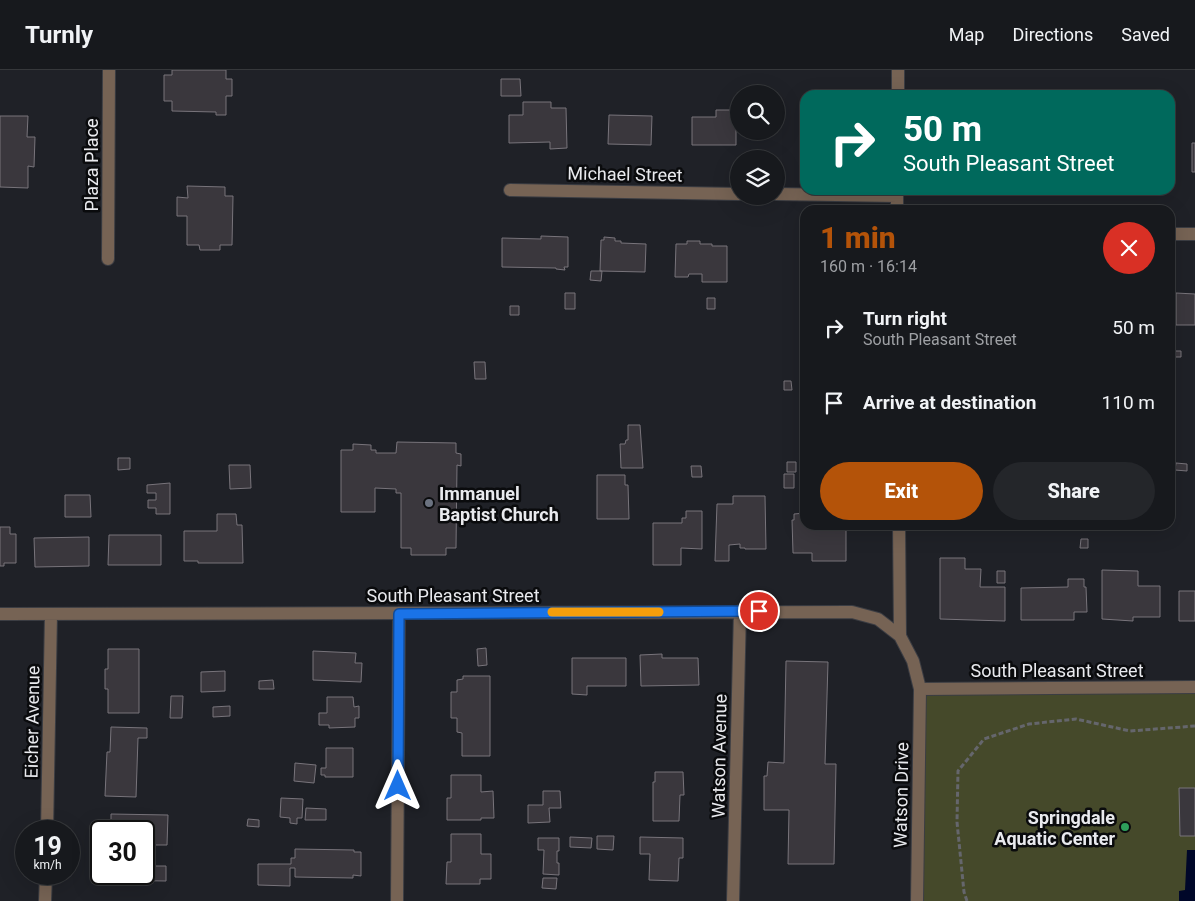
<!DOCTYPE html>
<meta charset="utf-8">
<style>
body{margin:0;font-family:Roboto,sans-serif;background:#24262a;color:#f1f3f6;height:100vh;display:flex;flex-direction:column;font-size:19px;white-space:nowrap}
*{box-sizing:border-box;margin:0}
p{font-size:16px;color:#9ea0a4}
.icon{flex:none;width:28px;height:28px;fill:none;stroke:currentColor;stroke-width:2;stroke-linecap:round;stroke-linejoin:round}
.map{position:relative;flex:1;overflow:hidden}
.details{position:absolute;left:800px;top:135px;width:375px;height:325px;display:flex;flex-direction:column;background:#17191d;border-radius:15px;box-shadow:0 5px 20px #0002,0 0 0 1px #36383b}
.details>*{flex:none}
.top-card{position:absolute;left:800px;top:20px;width:375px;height:105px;border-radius:15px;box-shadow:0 5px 20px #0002,0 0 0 1px #36383b;background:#00695c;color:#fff;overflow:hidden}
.buttons{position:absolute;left:730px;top:15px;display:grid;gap:10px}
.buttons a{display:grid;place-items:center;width:55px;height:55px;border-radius:50%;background:#17191d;box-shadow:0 5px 20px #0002,0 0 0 1px #36383b;font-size:25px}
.speed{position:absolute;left:15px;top:750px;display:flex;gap:10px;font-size:25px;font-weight:700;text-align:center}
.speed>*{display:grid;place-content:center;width:65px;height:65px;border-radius:50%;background:#17191d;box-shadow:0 5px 20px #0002,0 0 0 1px #36383b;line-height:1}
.speed small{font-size:12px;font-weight:400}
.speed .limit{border:2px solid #111;border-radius:8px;background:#fff;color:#111}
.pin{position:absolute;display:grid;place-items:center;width:42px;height:42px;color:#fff;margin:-21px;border:2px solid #fff;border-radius:50%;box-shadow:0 1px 5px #0007}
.me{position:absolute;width:55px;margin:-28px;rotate:0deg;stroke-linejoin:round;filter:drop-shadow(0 0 4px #0008)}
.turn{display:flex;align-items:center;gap:18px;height:105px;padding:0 20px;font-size:22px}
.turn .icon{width:65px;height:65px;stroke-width:2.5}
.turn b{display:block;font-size:35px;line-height:42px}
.round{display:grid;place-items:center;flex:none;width:52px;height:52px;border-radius:26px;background:#24262a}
.overview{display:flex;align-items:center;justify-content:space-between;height:85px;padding:0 20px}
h1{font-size:30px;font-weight:800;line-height:38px;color:#b45309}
.cta{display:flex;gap:10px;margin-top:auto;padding:10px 20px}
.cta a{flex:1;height:58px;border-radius:30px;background:#b45309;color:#fff;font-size:20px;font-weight:800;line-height:58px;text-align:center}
.cta a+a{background:#24262a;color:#f1f3f6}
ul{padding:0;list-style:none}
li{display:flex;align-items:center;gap:15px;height:75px;padding:0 20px}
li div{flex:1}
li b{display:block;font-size:19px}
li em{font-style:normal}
header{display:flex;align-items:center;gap:30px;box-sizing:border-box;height:70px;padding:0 25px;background:#17191d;border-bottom:1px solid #36383b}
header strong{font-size:24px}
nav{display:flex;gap:28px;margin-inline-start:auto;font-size:18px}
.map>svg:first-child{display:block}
.green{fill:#45492a}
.water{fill:#000729}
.building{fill:#3a373d;stroke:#78747b}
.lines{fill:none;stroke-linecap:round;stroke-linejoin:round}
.minor-casing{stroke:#3b3d43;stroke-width:14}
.path{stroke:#65666c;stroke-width:3;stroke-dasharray:5 2.5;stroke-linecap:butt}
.minor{stroke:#766354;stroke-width:12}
.route-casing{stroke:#114b97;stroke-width:12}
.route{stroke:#1a73e8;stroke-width:9}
.slow{stroke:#f59e0b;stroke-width:9}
.worship-dot{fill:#6b7280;stroke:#0a0b0d;stroke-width:2}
.leisure-dot{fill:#2e9e5b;stroke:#0a0b0d;stroke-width:2}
.labels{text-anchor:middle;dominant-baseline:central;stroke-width:5;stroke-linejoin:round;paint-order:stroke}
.street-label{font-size:18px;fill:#e9eaee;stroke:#0a0b0d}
.poi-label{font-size:18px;font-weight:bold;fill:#e9eaee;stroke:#0a0b0d;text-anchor:start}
</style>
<header>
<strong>Turnly</strong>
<nav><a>Map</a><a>Directions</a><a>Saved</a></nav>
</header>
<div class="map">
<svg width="1195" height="831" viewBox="0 0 1195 831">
<rect width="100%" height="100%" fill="#1f2127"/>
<!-- green -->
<path class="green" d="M1195 617V831H917L920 619Z"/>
<!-- water -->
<path class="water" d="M1187 780H1195V831H1179V821L1185 820Z"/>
<!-- building -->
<path class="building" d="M172 0H226V9H232V26H226V45H216V42L172 41V31H164V5H172Z
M501 9H520L521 26H501Z
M815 20 838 25H814Z
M523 32H551V38H566L567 78 550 79V72L509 73V45H523Z
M716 40H736V75H692V47H716Z
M609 45 652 46 651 75 608 74Z
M0 46H28L27 67H35L34 97 28 96V118L0 117Z
M1192 73H1195V102H1192Z
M187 116 225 117V126H233L232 175H220V180H200L199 175H187V146H177V127L188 128Z
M541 166 568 167V197H564L565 200 556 199V198L502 197V168L541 169Z
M604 167 615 168V171H621V173L646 174 645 202 600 201 601 170H604Z
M687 171H700V174H712V176H727V212H702V204H689L688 207H675L676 174H687Z
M805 176V204L800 177Z
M591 201H602L601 211 590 210Z
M805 213V236H804L800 214Z
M565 223H575V239H565Z
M1176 223 1195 224V255H1176Z
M707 228H715V239H707Z
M510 236H519V245H510Z
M1173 281H1181V287H1173Z
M474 292H485L486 309H475Z
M784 311H791L792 320H784Z
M801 332H805V386H803Z
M628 355H640L643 398H621L620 374H625L626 370H628Z
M397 372 456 373V383L461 384V396L457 395 456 478H446V485H411V478H401V423H396V419L375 418V442H341V380H353V374L371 375V380H376V383H396Z
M118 388H130V399L118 400Z
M787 392H796V402H787Z
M1176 393 1187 394V401L1175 400Z
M229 395H250L251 418 230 419Z
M691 396H701L702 407H692Z
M784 404H794V418H784Z
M597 405H625V415H628L629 449H597Z
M170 413V444H156V438H148V430H156V423H147V415Z
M65 425H90L91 447H65Z
M733 426H765L766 479H745V478H740V474L729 475V491H715L717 434H733Z
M686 441H702V479L681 478V495H653V453H682V448H686Z
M805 443V455H846V491H812V483H793L792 450H794V444Z
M217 444H236L237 455H242L243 493H198V491H184V461H217Z
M0 457H10V464H16V493H4V496H0Z
M109 465H161V495H108Z
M89 467V496L35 497 34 468Z
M1081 469H1088V478H1080Z
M940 488H965V499H981L980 517H1005V551L940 549Z
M1102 500 1138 501V516H1160V547H1133V551L1102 549Z
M997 501H1005V513H997Z
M1068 509H1084V517H1086L1087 542H1074V550H1021V518L1068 517Z
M1179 521H1195V551H1179Z
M486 578 487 595 478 596 477 579Z
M108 579H139V643H108V619H105V599H108Z
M313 581 356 583 355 593H362L361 612 313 610Z
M662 584V588H698L699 615 641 616 640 585Z
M572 588H626V616H587V625L572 624Z
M786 591 828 592 825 694H836L834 794H788L789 740H764V706H767L768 692 784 693Z
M225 601V621L201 622V602Z
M463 606H490V686H462V663L457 662V648H451V622H457V610L463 609Z
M273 610 274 619H259V611Z
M171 626H183L182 648H170Z
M327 627H353L354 637 359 636V648H355V657L329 658V655H319V643H327Z
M230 636V646L213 647V637Z
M111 657 147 658V668H138L136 727 105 726 107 682H110Z
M326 678H353V707H325V705H321V698H326Z
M295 693 316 695 314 713 294 711Z
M655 702H683L684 725H680L679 751H653V712H655Z
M451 705H481V722L493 721 494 748H481V750H447V728H451Z
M1179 718H1195V766H1180Z
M543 721H560L561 738H549L550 752 528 753V735H543Z
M281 728 303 729 302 748H297V754L290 753V748L280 747Z
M306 738 326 739V750H305Z
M111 744 168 745 167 775H144V761H105V758L111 757Z
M248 749 259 750V757L247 756Z
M451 764H481V784H491V809H480V814H446L447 792H451Z
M597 766H614L613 780 597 779Z
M570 767 592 768 591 778 570 777Z
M640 767 683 768V788H679L678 811 649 810 650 784H640Z
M538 768H559V781H557V793H559V805L543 804 544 780H538Z
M295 779 354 780V782H361V806L353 805V808L295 807V798H290V816L258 815V794H291V788H295Z
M144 796H166V811L104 810V804H144Z
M543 808H557L556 819 542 818Z"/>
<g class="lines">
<!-- minor casing -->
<g class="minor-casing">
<path id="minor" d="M898 25V0
M510 120 739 124
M776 124 897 126
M897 140V120
M1170 164H1195
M108 189 109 0
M899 455 900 566 913 591 920 619 917 831
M0 544 852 542 878 549 900 566
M920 619 1195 617
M47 761 51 544
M45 831 46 804
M397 831 399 543
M733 831 740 541"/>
</g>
<!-- path -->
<path class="path" d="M967 831 964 822 957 752 958 701 984 669 1029 654 1076 649 1130 661 1195 656"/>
<!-- minor -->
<use href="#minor" class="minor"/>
</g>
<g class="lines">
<!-- route casing -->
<g class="route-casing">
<path id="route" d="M398 716 399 544 759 541"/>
</g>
<!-- route -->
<use href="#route" class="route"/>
<!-- slow -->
<path class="slow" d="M552 542H659"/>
</g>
<!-- markers -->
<circle class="worship-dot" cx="429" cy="433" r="5"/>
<circle class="leisure-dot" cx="1125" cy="757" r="5"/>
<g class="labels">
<!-- street labels -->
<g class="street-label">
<text transform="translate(91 95) rotate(-90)">Plaza Place</text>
<text transform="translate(625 104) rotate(1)">Michael Street</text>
<text x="453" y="525">South Pleasant Street</text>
<text x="1057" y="600">South Pleasant Street</text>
<text transform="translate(32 652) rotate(-89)">Eicher Avenue</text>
<text transform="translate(719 686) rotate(-89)">Watson Avenue</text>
<text transform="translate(901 725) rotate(-89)">Watson Drive</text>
</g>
<!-- poi labels -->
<g class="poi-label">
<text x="439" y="423">Immanuel<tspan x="439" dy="21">Baptist Church</tspan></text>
<text x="1115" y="747" text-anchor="end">Springdale<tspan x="1115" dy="21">Aquatic Center</tspan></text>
</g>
</g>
</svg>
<div class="buttons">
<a><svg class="icon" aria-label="search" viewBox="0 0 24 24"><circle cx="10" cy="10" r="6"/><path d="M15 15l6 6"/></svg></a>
<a><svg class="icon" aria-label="layers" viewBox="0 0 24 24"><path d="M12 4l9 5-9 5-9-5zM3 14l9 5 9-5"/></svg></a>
</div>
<div class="speed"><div>19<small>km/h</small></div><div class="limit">30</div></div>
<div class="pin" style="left:759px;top:541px;background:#d93025"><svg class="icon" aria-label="arrive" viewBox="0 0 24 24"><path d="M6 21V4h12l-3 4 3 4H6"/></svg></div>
<svg class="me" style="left:398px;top:716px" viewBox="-20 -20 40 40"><path d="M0-17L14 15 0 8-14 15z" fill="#1a73e8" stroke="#fff" stroke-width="4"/></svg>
<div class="top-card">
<div class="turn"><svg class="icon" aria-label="right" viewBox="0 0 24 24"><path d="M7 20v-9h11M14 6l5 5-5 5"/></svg><div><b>50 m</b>South Pleasant Street</div></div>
</div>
<section class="details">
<div class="overview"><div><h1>1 min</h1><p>160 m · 16:14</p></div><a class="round" style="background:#d93025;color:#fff"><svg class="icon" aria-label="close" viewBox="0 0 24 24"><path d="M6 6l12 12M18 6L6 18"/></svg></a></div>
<ul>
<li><svg class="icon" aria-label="right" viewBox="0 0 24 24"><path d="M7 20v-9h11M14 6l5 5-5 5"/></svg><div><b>Turn right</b><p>South Pleasant Street</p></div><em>50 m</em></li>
<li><svg class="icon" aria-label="arrive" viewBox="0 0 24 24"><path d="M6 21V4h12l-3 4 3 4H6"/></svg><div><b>Arrive at destination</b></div><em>110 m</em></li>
</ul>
<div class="cta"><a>Exit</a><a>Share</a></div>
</section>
</div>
